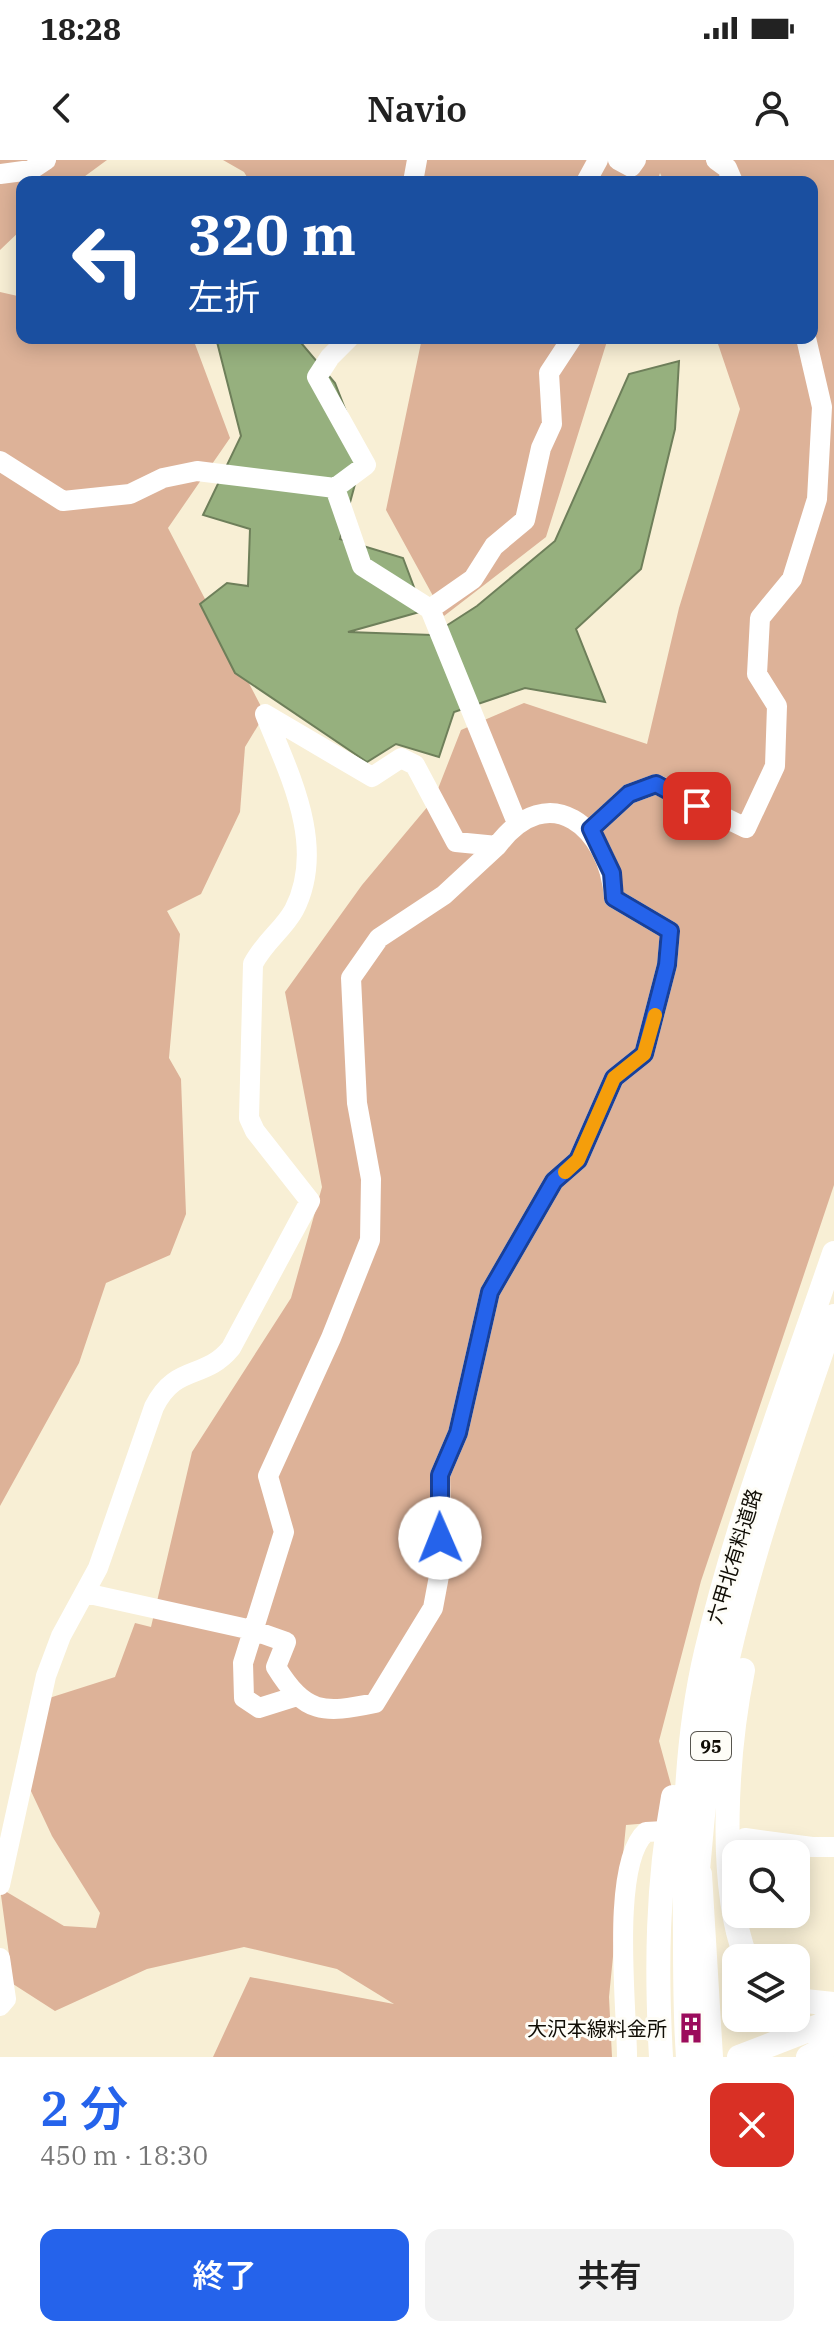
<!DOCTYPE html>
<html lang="ja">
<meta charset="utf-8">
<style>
body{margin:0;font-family:"IBM Plex Serif","Noto Sans JP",serif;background:#f2f2f2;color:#222;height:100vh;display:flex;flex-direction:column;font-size:30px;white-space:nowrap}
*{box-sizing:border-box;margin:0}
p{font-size:26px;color:#767676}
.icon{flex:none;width:44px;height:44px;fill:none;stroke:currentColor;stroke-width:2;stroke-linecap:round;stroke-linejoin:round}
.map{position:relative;height:1897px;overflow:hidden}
.drawer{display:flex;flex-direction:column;background:#fff;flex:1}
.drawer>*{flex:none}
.top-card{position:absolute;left:16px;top:16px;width:802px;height:168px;border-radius:16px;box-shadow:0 4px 20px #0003;background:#1a4fa0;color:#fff;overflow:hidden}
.buttons{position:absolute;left:722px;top:1680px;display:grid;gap:16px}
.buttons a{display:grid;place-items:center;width:88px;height:88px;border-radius:16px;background:#fff;box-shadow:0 4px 20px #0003;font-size:40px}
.pin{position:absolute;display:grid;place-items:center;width:68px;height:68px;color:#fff;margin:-34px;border-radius:16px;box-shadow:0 4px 12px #0006}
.me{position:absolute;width:88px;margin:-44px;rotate:359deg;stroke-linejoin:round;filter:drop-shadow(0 0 6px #0008)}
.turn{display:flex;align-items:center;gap:28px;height:168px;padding:0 40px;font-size:36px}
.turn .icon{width:104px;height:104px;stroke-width:2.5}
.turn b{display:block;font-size:56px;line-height:68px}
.round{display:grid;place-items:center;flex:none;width:84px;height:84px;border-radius:16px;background:#f2f2f2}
.headline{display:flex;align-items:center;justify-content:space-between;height:136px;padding:0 40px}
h1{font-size:48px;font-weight:600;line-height:60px;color:#2563eb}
.button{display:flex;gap:16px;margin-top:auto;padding:16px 40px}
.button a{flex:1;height:92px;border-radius:16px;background:#2563eb;color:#fff;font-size:32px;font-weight:600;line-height:92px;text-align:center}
.button a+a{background:#f2f2f2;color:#222}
.status{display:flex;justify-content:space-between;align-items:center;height:56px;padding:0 40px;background:#fff;direction:ltr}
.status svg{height:22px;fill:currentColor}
header{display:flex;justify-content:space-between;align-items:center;height:104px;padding:0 40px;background:#fff;font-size:36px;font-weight:600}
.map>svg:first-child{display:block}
.green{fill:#ddb298}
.water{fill:#96b07e;stroke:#6e7f5a;stroke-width:2}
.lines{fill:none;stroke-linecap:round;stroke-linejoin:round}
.minor{stroke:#fff;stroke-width:20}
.major{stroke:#fff;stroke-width:24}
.route-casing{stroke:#184099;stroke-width:20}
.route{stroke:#2563eb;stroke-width:14}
.slow{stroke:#f59e0b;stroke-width:14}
.labels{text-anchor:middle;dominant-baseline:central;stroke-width:6;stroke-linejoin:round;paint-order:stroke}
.shield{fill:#fefdf7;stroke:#57554e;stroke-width:2}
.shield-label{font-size:18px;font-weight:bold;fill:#100d05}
.street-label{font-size:20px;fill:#100d05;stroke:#fefdf7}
.poi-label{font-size:20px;fill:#100d05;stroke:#fefdf7;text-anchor:end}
</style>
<div class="status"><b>18:28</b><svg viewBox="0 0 49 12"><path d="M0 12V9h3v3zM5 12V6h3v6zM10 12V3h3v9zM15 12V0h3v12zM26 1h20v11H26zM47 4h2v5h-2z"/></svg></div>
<header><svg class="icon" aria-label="back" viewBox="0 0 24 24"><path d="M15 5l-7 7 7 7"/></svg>Navio<svg class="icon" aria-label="person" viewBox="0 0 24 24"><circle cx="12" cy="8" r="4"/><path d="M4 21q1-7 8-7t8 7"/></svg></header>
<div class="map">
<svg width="834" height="1897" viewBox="0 0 834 1897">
<rect width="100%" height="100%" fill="#f8efd5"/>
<!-- green -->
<path class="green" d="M0 0H107L77 22H22V69L0 90Z
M223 0H834V1025L701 1421 659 1581 676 1643 673 1661 626 1665 609 1837 612 1897H213L250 1817 394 1844 337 1809 244 1787 147 1809 55 1851 13 1824 0 1728 64 1766 96 1768 100 1753 52 1676 30 1629 46 1539 115 1517 135 1463 151 1467 192 1292 291 1138 322 1027 285 832 362 725 434 639 461 570 524 543 647 584 679 448 740 249 716 178H812V22H664L660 13 657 22H250L244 12Z
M0 132 22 137V178H172L195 184 230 278 168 368 265 554 245 587 240 652 201 734 167 751 180 774 169 898 181 919 186 1054 170 1095 106 1123 79 1203 0 1346Z
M422 178H608L546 377 444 456 386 350Z"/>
<!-- water -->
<path class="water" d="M216 178H297L335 223 363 295 340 379 403 398 423 451 348 472 432 475 477 446 555 381 629 214 679 201 675 269 641 409 576 469 605 542 525 528 454 552 439 597 396 584 367 602 235 513 200 444 227 423 248 426 250 369 203 355 241 276Z"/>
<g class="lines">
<!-- minor -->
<path class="minor" d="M618 0 631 7 636 0
M716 0 727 8 733 22
M0 14 31 10 46 0
M413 22 417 0
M586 22 598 0
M349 178 330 197 317 217 366 305 335 328 362 406 430 449 473 419 494 386 525 360 541 288 552 264 549 213 572 178
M0 301 63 341 130 334 163 318 197 311 335 328
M430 449 517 663
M591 669 629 634 656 624 746 668 775 606 777 546 757 514 760 458 792 419 817 339 822 247 806 178
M294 1537 259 1548 244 1538 243 1503 284 1372 268 1316 331 1178 370 1080 371 1019 357 943 351 818 379 778 444 735 497 686
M745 1678 812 1687H834
M0 1725 46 1516 61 1476 98 1408 154 1247C176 1203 204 1221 231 1188L310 1041 255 971 249 958 253 804C265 781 283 770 294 750 327 686 289 614 265 554L372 617 401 598 415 605 456 682 497 686C549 617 609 667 614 738L670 771 667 805 644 894 614 918 578 1000 554 1021 490 1132 458 1273 440 1315 442 1400 433 1448 375 1543C323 1554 305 1554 276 1507L286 1482 252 1470 85 1433
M0 1798 6 1839 0 1846
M627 1897C627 1849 610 1704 646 1672L665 1671"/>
<!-- major -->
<path class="major" d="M743 1510C727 1589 717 1723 746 1798
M700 1714 711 1897
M696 1731C701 1682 704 1633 711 1585 734 1438 786 1296 834 1156
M796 1840 834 1844
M661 1897C656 1809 657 1724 673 1637
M688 1897C685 1857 685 1816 685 1776 684 1681 684 1585 706 1492 738 1356 789 1225 834 1093
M739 1897 834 1860
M808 1897 834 1883"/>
</g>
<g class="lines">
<!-- route casing -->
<g class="route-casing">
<path id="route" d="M440 1378V1315L458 1273 490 1132 554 1021 578 1000 614 918 644 894 667 805 670 771 614 738 612 713 591 669 629 634 656 624 697 646"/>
</g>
<!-- route -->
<use href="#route" class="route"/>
<!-- slow -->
<path class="slow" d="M565 1012 578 1000 614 918 644 894 655 855"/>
</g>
<!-- icons -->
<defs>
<g id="building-bare" transform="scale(2.4)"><path d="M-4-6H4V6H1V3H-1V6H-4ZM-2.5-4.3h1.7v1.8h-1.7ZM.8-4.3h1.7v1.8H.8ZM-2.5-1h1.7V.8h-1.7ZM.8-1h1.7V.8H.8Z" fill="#9b0c5b" stroke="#fefdf7" stroke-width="2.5" paint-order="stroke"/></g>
</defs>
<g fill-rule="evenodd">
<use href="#building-bare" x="691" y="1868"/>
</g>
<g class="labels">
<!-- shield labels -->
<rect class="shield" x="691" y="1572" width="40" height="28" rx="6"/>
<g class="shield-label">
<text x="711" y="1586">95</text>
</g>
<!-- street labels -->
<g class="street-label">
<text transform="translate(734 1396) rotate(-73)">六甲北有料道路</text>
</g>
<!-- poi labels -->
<g class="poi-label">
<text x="667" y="1868">大沢本線料金所</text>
</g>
</g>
</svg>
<div class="buttons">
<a><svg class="icon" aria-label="search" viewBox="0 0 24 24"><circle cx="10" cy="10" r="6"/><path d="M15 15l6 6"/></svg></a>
<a><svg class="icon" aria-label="layers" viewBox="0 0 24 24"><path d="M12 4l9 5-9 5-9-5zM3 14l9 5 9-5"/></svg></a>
</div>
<div class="pin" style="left:697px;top:646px;background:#d93025"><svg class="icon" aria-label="arrive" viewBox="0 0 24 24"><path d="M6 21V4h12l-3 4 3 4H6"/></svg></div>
<svg class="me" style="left:440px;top:1378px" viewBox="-20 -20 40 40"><circle r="19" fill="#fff"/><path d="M0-13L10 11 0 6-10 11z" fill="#2563eb"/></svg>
<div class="top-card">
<div class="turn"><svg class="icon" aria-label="left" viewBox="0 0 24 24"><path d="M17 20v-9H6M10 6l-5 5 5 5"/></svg><div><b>320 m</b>左折</div></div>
</div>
</div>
<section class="drawer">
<div class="headline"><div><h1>2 分</h1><p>450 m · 18:30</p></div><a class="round" style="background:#d93025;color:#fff"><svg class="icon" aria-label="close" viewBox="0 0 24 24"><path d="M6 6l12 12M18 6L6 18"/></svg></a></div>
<div class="button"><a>終了</a><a>共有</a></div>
</section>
